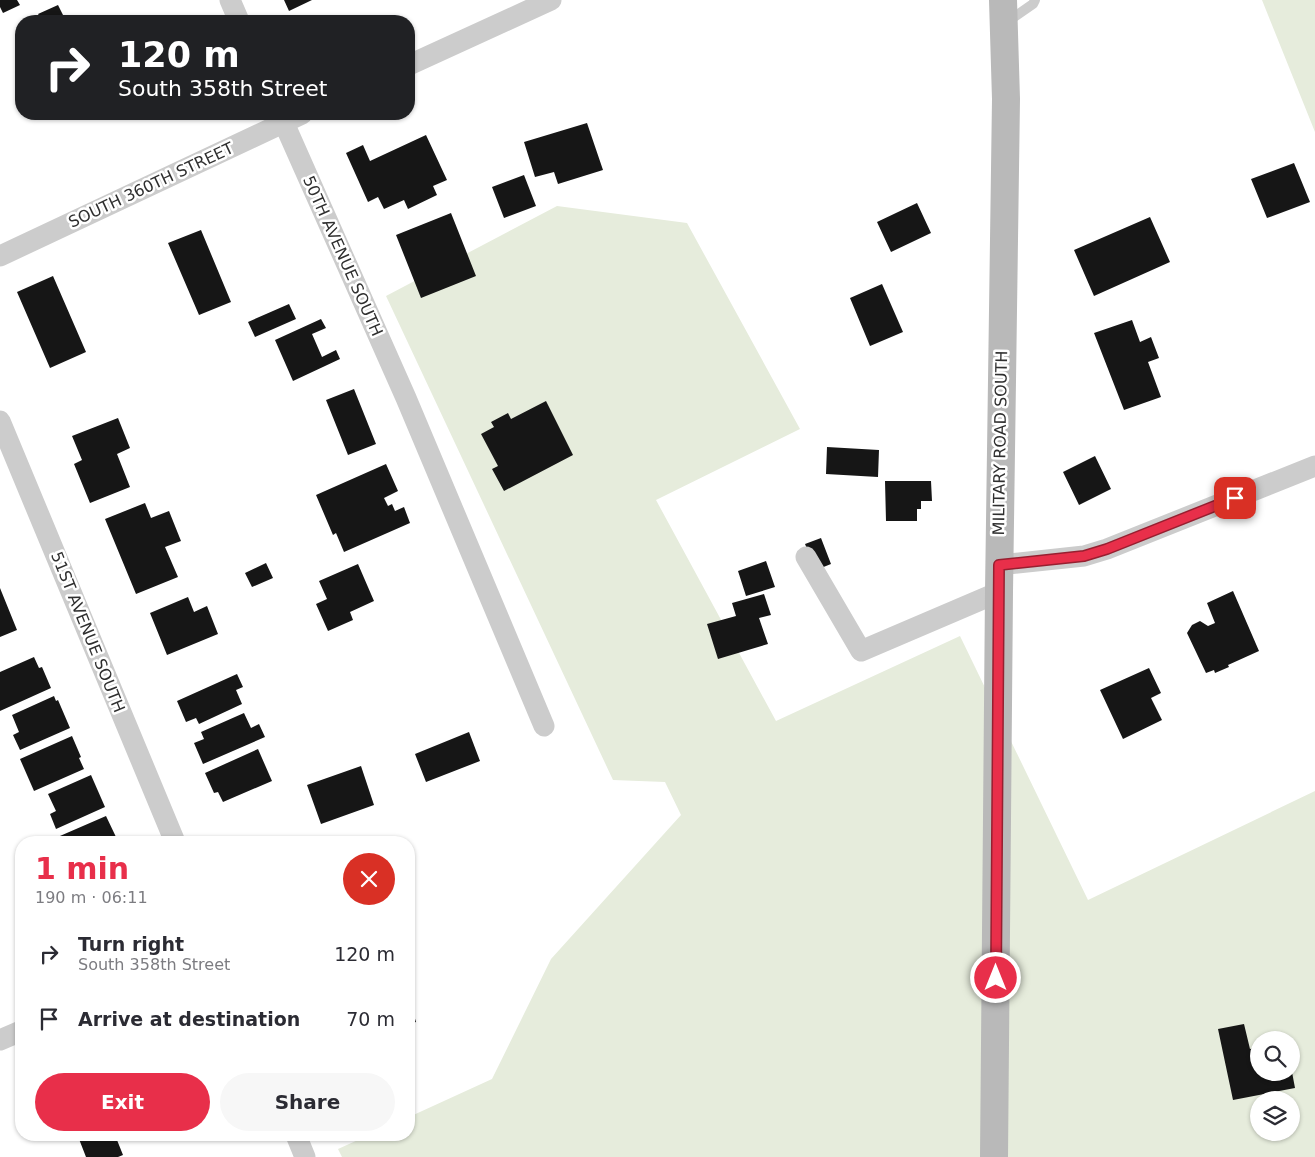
<!DOCTYPE html>
<meta charset="utf-8">
<style>
body{margin:0;font-family:"DejaVu Sans",sans-serif;background:#f7f7f7;color:#2b2b33;height:100vh;display:flex;flex-direction:column;font-size:19px;white-space:nowrap}
*{box-sizing:border-box;margin:0}
p{font-size:16px;color:#7c7c81}
.icon{flex:none;width:28px;height:28px;fill:none;stroke:currentColor;stroke-width:2;stroke-linecap:round;stroke-linejoin:round}
.map{position:relative;flex:1;overflow:hidden}
.details{position:absolute;left:15px;top:836px;width:400px;height:305px;display:flex;flex-direction:column;background:#fff;border-radius:20px;box-shadow:0 1px 4px #0004}
.details>*{flex:none}
.guide{position:absolute;left:15px;top:15px;width:400px;height:105px;border-radius:20px;box-shadow:0 1px 4px #0004;background:#202124;color:#fff;overflow:hidden}
.controls{position:absolute;left:1250px;top:1031px;display:grid;gap:10px}
.controls a{display:grid;place-items:center;width:50px;height:50px;border-radius:50%;background:#fff;box-shadow:0 1px 4px #0004;font-size:25px}
.pin{position:absolute;display:grid;place-items:center;width:42px;height:42px;color:#fff;margin:-21px;border-radius:10px;box-shadow:0 2px 8px #0006}
.me{position:absolute;width:55px;margin:-28px;rotate:0deg;stroke-linejoin:round;filter:drop-shadow(0 0 4px #0008)}
.turn{display:flex;align-items:center;gap:18px;height:105px;padding:0 20px;font-size:22px}
.turn .icon{width:65px;height:65px;stroke-width:2.5}
.turn b{display:block;font-size:35px;line-height:42px}
.round{display:grid;place-items:center;flex:none;width:52px;height:52px;border-radius:26px;background:#f7f7f7}
.summary{display:flex;align-items:center;justify-content:space-between;height:85px;padding:0 20px}
h1{font-size:30px;font-weight:600;line-height:38px;color:#e82f4a}
.button{display:flex;gap:10px;margin-top:auto;padding:10px 20px}
.button a{flex:1;height:58px;border-radius:30px;background:#e82f4a;color:#fff;font-size:20px;font-weight:600;line-height:58px;text-align:center}
.button a+a{background:#f7f7f7;color:#2b2b33}
ul{padding:0;list-style:none}
li{display:flex;align-items:center;gap:15px;height:65px;padding:0 20px}
li div{flex:1}
li b{display:block;font-size:19px}
li em{font-style:normal}
.map>svg:first-child{display:block}
.green{fill:#e6ecdc;fill-rule:evenodd}
.building{fill:#161616}
.lines{fill:none;stroke-linecap:round;stroke-linejoin:round}
.lane{stroke:#ccc;stroke-width:10}
.street{stroke:#ccc;stroke-width:21}
.secondary{stroke:#b9b9b9;stroke-width:28}
.route-casing{stroke:#971f30;stroke-width:12}
.route{stroke:#e82f4a;stroke-width:9}
.labels{text-anchor:middle;dominant-baseline:central;stroke-width:5;stroke-linejoin:round;paint-order:stroke}
.street-label{font-size:16px;fill:#2f2f2f;stroke:#fff}
</style>
<div class="map">
<svg width="1315" height="1157" viewBox="0 0 1315 1157">
<rect width="100%" height="100%" fill="#fff"/>
<!-- green -->
<path class="green" d="M1262 0H1315V132Z
M557 206 687 223 800 429 656 500 776 721 960 636 1088 900 1315 791V1157H342L338 1149 369 1135H409V1117L492 1079 551 959 681 815 665 782 613 780 386 296ZM1259 1040H1291V1072H1259ZM1259 1100H1291V1132H1259Z"/>
<!-- building -->
<path class="building" d="M0 0H17L20 5 3 13 0 7Z
M284 0H312L289 11Z
M58 5 66 21H42L38 14Z
M587 123 603 170 558 184 554 172 535 177 524 142Z
M426 135 447 180 433 186 437 195 408 209 404 200 384 209 378 197 368 202 346 153 363 145 370 161Z
M1294 163 1310 202 1267 218 1251 179Z
M524 175 536 206 504 218 492 187Z
M917 203 931 233 891 252 877 222Z
M451 213 476 276 421 298 396 235Z
M1150 217 1170 262 1094 296 1074 250Z
M201 230 231 302 199 315 168 243Z
M53 276 86 352 50 368 17 292Z
M882 284 903 332 870 346 850 298Z
M289 304 296 319 255 337 248 322Z
M321 319 326 328 312 334 322 357 336 350 340 359 293 381 275 340Z
M1132 320 1140 342 1151 337 1159 358 1148 362 1161 397 1124 410 1094 333Z
M354 389 376 444 348 455 326 400Z
M546 401 573 455 504 491 492 469 498 466 481 434 494 427 491 422 508 413 511 419Z
M118 418 130 448 117 454 130 487 90 503 74 464 82 460 72 436Z
M827 447 879 450 878 477 826 474Z
M1095 456 1111 489 1079 505 1063 472Z
M386 464 398 491 384 498 388 506 392 504 395 511 404 507 410 523 344 552 336 533 333 535 316 495Z
M885 481H931L932 501H921V509H917V521H886Z
M145 503 151 518 169 511 181 541 165 547 178 577 136 594 105 519Z
M821 538 831 564 816 570 805 544Z
M766 561 775 587 746 596 738 571Z
M266 563 273 578 252 587 245 573Z
M358 564 374 601 350 612 353 620 328 631 316 604 327 599 319 581Z
M0 588 17 630 0 637Z
M1233 591 1259 651 1228 665 1229 667 1215 673 1214 670 1206 673 1187 633 1192 625 1200 621 1208 626 1215 623 1207 603Z
M764 594 771 615 759 618 768 644 718 659 707 624 736 616 732 603Z
M188 597 194 612 207 606 218 634 167 655 150 613Z
M34 657 39 668 42 667 51 688 0 711V672Z
M1149 668 1161 693 1151 698 1162 720 1123 739 1100 690Z
M237 674 243 687 236 690 242 704 199 724 196 718 186 722 177 701Z
M54 696 56 701 58 700 70 728 20 750 13 735 19 732 12 715Z
M244 713 251 728 259 724 265 737 203 764 194 743 204 739 201 732Z
M469 732 480 761 426 782 415 754Z
M72 736 81 757 79 758 84 769 34 791 20 759Z
M258 749 272 781 223 802 218 792 214 793 205 773Z
M361 766 374 805 321 824 307 785Z
M91 775 105 807 56 829 50 814 56 811 48 794Z
M106 816 116 837 113 839 114 842H55L53 839Z
M410 1002 416 1022 409 1024V1003Z
M1244 1024 1250 1049 1259 1047V1072H1292L1295 1088 1233 1100 1218 1029Z
M21 1073V1092L15 1075Z
M89 1135H115L123 1155 118 1157H86L79 1139Z
M204 1135H220L206 1141Z"/>
<g class="lines">
<!-- lane -->
<path class="lane" d="M1007 22 1033 4 1035 0"/>
<!-- street -->
<path class="street" d="M230 0 239 21
M409 65 551 0
M280 114 406 398 544 726
M0 256 302 114
M0 421 175 842
M806 557 861 651 999 592
M999 565 1084 556 1107 549 1315 466
M0 1040 21 1031
M296 1135 305 1157"/>
<!-- secondary -->
<path class="secondary" d="M994 1157 999 592 1006 99 1003 0"/>
</g>
<g class="lines">
<!-- route casing -->
<g class="route-casing">
<path id="route" d="M996 978 999 565 1084 556 1107 549 1235 498"/>
</g>
<!-- route -->
<use href="#route" class="route"/>
</g>
<g class="labels">
<!-- street labels -->
<g class="street-label">
<text transform="translate(151 185) rotate(-25)">SOUTH 360TH STREET</text>
<text transform="translate(343 256) rotate(66)">50TH AVENUE SOUTH</text>
<text transform="translate(1000 443) rotate(-89)">MILITARY ROAD SOUTH</text>
<text transform="translate(88 632) rotate(68)">51ST AVENUE SOUTH</text>
</g>
</g>
</svg>
<div class="controls">
<a><svg class="icon" aria-label="search" viewBox="0 0 24 24"><circle cx="10" cy="10" r="6"/><path d="M15 15l6 6"/></svg></a>
<a><svg class="icon" aria-label="layers" viewBox="0 0 24 24"><path d="M12 4l9 5-9 5-9-5zM3 14l9 5 9-5"/></svg></a>
</div>
<div class="pin" style="left:1235px;top:498px;background:#d93025"><svg class="icon" aria-label="arrive" viewBox="0 0 24 24"><path d="M6 21V4h12l-3 4 3 4H6"/></svg></div>
<svg class="me" style="left:996px;top:978px" viewBox="-20 -20 40 40"><circle r="17" fill="#e82f4a" stroke="#fff" stroke-width="3"/><path d="M0-11L8 9 0 5-8 9z" fill="#fff"/></svg>
<div class="guide">
<div class="turn"><svg class="icon" aria-label="right" viewBox="0 0 24 24"><path d="M7 20v-9h11M14 6l5 5-5 5"/></svg><div><b>120 m</b>South 358th Street</div></div>
</div>
<section class="details">
<div class="summary"><div><h1>1 min</h1><p>190 m · 06:11</p></div><a class="round" style="background:#d93025;color:#fff"><svg class="icon" aria-label="close" viewBox="0 0 24 24"><path d="M6 6l12 12M18 6L6 18"/></svg></a></div>
<ul>
<li><svg class="icon" aria-label="right" viewBox="0 0 24 24"><path d="M7 20v-9h11M14 6l5 5-5 5"/></svg><div><b>Turn right</b><p>South 358th Street</p></div><em>120 m</em></li>
<li><svg class="icon" aria-label="arrive" viewBox="0 0 24 24"><path d="M6 21V4h12l-3 4 3 4H6"/></svg><div><b>Arrive at destination</b></div><em>70 m</em></li>
</ul>
<div class="button"><a>Exit</a><a>Share</a></div>
</section>
</div>
